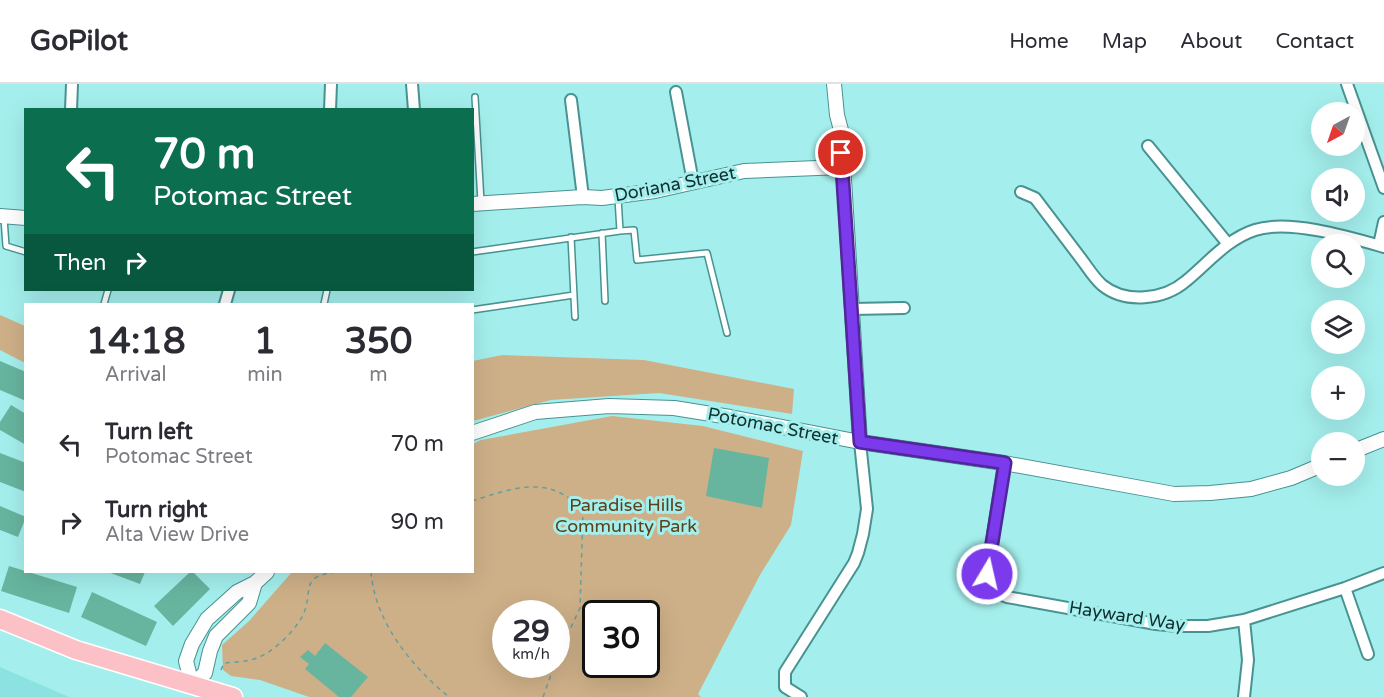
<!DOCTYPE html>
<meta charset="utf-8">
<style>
body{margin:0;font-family:"Varela Round",sans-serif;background:#f2f2f3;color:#2b2b33;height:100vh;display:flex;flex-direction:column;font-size:22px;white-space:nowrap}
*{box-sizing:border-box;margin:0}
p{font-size:20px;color:#7c7c81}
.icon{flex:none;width:33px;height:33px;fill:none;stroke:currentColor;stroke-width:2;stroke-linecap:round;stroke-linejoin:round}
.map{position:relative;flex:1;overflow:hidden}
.drawer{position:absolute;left:24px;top:219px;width:450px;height:270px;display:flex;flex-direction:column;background:#fff;border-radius:0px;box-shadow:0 6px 24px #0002}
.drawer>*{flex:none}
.hud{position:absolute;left:24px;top:24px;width:450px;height:183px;border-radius:0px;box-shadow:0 6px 24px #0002;background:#0b6e4f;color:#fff;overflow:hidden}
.needle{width:39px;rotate:220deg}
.buttons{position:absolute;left:1311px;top:18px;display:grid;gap:12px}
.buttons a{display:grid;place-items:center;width:54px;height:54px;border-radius:50%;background:#fff;box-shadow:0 6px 24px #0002;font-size:30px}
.speed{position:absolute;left:492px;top:516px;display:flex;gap:12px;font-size:30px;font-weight:700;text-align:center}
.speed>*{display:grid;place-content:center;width:78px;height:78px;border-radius:50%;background:#fff;box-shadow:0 6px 24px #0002;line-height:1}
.speed small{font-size:15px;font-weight:400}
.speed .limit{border:3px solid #111;border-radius:9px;background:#fff;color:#111}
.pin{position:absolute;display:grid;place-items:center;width:51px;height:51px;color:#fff;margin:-26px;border:3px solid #fff;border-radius:50%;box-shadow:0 2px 6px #0007}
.me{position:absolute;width:66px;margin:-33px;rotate:9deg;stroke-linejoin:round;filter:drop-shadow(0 0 4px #0008)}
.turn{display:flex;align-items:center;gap:21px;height:126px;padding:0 30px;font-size:27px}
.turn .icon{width:78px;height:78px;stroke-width:2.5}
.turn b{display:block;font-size:42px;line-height:51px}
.then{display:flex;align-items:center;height:57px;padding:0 30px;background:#0003;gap:12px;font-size:22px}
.eta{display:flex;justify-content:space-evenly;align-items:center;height:102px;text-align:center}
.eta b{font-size:36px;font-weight:700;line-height:42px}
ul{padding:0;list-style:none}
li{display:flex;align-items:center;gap:18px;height:78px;padding:0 30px}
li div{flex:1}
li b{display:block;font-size:22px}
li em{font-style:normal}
header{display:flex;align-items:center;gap:36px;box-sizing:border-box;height:84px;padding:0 30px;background:#fff;border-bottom:2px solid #e1e1e2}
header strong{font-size:28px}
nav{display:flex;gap:33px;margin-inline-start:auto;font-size:21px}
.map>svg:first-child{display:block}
.built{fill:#8ce2e0}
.green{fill:#ceb088;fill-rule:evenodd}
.building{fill:#67b59f}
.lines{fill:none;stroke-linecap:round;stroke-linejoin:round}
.service-casing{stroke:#489392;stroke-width:8}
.minor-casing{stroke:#489392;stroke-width:14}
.tertiary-casing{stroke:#489392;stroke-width:16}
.primary-casing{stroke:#fff;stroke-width:21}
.path{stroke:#659e9d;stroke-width:1.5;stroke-dasharray:4.5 4.5;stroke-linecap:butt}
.service{stroke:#fff;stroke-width:5}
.minor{stroke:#fff;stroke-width:10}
.tertiary{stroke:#fff;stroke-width:14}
.primary{stroke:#fbc1c7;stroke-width:18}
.route-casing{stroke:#51269a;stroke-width:15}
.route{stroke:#7c3aed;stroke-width:10}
.labels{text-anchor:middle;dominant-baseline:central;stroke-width:6;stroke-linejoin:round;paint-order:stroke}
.street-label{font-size:18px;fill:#0f2f2e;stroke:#a4efed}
.park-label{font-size:18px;fill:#5c4017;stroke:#a4efed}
</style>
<header>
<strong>GoPilot</strong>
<nav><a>Home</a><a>Map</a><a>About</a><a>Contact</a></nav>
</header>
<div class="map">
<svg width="1384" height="613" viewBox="0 0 1384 613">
<rect width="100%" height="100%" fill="#a4efed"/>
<!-- built -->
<path class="built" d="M0 583 69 613H0Z"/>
<!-- green -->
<path class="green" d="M0 231 25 242V279L0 266Z
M502 271 644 276 794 305 792 330 659 309 551 316 473 337V277Z
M612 332 703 342 803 367 791 441 760 491 698 610 701 613H309L260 596 231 592 223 586 222 561 249 537 292 488H472L473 360 481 356ZM506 530H556V580H506ZM596 530H646V580H596Z"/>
<!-- building -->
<path class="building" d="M0 277 26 288V317L0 306Z
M11 321 26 330V361L0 346V338Z
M714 364 769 374 762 424 706 412Z
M0 369 26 379V408L0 398Z
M0 422 26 433 18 453 0 446Z
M9 482 77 503 69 529 1 507Z
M108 488H145L140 500Z
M190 488H193L210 505 173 542 154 522Z
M92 508 157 538 146 562 81 533Z
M325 559 368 593 351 613H339L305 585 309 580 300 573 308 566 315 572Z"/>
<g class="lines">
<!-- service casing -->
<g class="service-casing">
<path id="service" d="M475 13 481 118
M618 114 620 147 634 146 637 176 707 169 727 249
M4 134 6 162 26 168
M602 149 605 217
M571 153 575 233
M472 168 620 147
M104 220 108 206
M324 220 327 206
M472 226 574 211"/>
</g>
<!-- minor casing -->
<g class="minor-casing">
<path id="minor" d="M412 0 414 26
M1347 0 1384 104
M676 8 693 98
M571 16 583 113
M71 26 72 0
M330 26 331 0
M1148 62 1228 160
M1021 108 1035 114C1051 135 1066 155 1082 176 1088 184 1094 194 1102 201 1125 220 1164 216 1186 197 1208 179 1227 155 1255 146 1289 135 1349 153 1384 163
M1379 161 1384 138
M225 220 229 206
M852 225 904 224
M1004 379 987 490C989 502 996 509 1007 513L1156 540 1178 542H1208L1244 536 1345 504 1384 489
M1345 504 1368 570
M801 613 785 603V588L854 479 858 469 863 450 867 425 860 358
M1244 613 1248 576 1244 536"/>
</g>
<!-- tertiary casing -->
<g class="tertiary-casing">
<path id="tertiary" d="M834 0 837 31 841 46 860 358
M472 120 583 113 602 114 655 107 744 87 842 83
M0 132 26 134
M472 349 535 328 609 322 674 324 730 333 860 358 1004 379 1174 410 1210 409 1251 405 1291 394 1322 381
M1354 367 1384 355
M192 601 186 577 192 560 207 535 237 508 255 499 267 488
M192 601 205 589 210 567 216 552 249 519 255 499"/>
</g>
<!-- primary casing -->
<g class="primary-casing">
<path id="primary" d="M0 535 76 566 233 613"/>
</g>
<!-- path -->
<path class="path" d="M472 417C513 404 552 389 583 428L580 524 556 576
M371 488C375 538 411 582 449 613
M221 586 224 579C235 578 246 578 257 574 273 568 293 549 302 533 315 508 297 492 337 488
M543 613 555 580"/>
<!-- service -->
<use href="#service" class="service"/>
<!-- minor -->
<use href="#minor" class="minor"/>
<!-- tertiary -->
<use href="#tertiary" class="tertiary"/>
<!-- primary -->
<use href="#primary" class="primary"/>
</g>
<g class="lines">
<!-- route casing -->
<g class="route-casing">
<path id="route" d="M841 69 860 358 1005 379 987 490"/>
</g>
<!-- route -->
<use href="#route" class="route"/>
</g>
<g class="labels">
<!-- street labels -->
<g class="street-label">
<text transform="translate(675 100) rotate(-11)">Doriana Street</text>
<text transform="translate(773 342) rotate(11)">Potomac Street</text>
<text transform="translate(1127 532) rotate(9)">Hayward Way</text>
</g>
<!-- park labels -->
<g class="park-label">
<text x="626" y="421">Paradise Hills<tspan x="626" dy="21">Community Park</tspan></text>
</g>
</g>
</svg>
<div class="buttons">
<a><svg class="needle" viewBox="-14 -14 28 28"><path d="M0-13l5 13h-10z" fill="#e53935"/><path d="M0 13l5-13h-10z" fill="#7c7c81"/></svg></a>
<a><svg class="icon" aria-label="sound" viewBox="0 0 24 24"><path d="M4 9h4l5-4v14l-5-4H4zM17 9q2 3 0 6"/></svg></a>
<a><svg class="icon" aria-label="search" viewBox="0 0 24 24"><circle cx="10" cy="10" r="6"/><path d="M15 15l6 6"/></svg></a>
<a><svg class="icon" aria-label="layers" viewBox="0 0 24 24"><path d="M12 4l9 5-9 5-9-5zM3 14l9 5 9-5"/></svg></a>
<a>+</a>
<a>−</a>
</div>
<div class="speed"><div>29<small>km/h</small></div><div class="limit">30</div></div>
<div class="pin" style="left:841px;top:69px;background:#d93025"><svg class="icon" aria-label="arrive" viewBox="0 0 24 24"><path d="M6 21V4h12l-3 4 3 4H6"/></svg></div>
<svg class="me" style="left:987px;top:490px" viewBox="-20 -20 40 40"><circle r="17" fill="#7c3aed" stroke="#fff" stroke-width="3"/><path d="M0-11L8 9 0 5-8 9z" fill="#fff"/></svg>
<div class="hud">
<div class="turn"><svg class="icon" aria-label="left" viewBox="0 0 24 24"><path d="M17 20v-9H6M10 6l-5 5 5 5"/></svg><div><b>70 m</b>Potomac Street</div></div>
<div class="then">Then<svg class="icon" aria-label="right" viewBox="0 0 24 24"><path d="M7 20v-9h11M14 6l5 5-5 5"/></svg></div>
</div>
<section class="drawer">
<div class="eta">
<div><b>14:18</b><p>Arrival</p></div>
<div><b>1</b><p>min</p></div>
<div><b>350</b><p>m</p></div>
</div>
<ul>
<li><svg class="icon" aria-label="left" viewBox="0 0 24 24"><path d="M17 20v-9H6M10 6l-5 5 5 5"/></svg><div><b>Turn left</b><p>Potomac Street</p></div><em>70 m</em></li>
<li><svg class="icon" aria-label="right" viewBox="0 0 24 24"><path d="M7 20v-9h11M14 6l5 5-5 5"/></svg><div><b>Turn right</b><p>Alta View Drive</p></div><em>90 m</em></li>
</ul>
</section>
</div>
